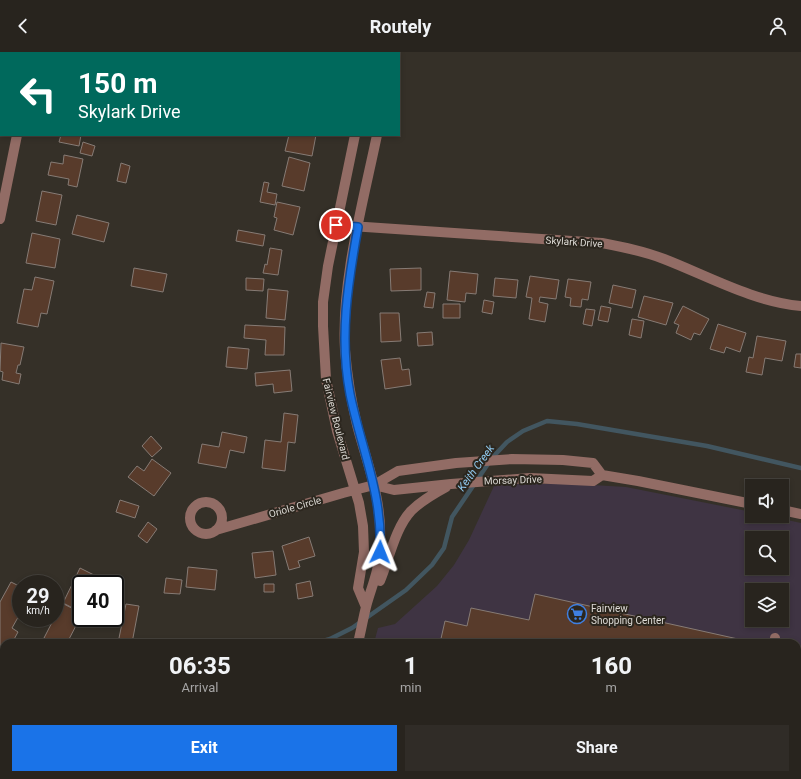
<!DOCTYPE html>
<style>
body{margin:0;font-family:Roboto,sans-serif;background:#302c27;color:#f1f3f6;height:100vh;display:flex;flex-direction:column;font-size:15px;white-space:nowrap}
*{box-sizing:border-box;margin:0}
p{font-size:13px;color:#a5a4a4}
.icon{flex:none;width:22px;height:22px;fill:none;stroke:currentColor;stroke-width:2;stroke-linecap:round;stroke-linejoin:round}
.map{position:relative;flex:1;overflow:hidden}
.side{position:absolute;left:0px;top:587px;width:801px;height:140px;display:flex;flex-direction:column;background:#28241e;border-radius:12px 12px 0 0;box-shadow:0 2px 6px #0003,0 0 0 1px #44413c}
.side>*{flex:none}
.guide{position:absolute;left:0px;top:0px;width:400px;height:84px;box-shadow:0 2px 6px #0003,0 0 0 1px #44413c;background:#00695c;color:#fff;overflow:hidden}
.tools{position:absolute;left:745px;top:427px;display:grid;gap:8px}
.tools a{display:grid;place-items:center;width:44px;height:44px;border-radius:0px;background:#28241e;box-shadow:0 2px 6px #0003,0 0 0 1px #44413c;font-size:20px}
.speed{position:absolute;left:12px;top:523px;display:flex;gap:8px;font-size:20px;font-weight:700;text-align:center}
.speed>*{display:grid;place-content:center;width:52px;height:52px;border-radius:50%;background:#28241e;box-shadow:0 2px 6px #0003,0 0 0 1px #44413c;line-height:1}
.speed small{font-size:10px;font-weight:400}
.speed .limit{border:2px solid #111;border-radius:6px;background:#fff;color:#111}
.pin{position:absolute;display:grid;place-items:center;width:34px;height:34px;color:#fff;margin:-17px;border:2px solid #fff;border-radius:50%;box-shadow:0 1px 4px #0007}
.me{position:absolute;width:44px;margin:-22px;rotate:2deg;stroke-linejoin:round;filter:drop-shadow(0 0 3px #0008)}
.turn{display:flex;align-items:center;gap:14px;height:84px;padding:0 12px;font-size:18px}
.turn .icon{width:52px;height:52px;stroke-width:2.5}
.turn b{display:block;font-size:28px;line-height:34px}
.eta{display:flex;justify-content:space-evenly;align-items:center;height:68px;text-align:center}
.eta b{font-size:24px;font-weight:700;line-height:28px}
.primary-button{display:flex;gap:8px;margin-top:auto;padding:8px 12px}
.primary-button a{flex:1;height:46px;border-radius:0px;background:#1a73e8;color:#fff;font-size:16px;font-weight:700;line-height:46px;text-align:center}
.primary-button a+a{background:#302c27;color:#f1f3f6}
header{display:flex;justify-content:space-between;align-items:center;height:52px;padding:0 12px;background:#28241e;font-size:18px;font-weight:700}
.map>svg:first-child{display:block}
.commercial{fill:#3f3443;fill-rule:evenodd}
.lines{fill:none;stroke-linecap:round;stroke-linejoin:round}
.stream{stroke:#425660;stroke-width:4.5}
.building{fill:#583b2b;stroke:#867b75}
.minor{stroke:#926c65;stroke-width:10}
.major{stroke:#f2a698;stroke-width:10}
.route-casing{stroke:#114b97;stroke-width:10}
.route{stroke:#1a73e8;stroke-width:7}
.labels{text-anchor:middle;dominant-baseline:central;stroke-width:4;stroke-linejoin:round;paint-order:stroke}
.street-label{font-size:10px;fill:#dddad5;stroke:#2b261e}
.poi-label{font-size:10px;fill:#dddad5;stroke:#2b261e;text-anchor:start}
.water-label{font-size:11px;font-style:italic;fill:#91caef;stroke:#2b261e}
</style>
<header><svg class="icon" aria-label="back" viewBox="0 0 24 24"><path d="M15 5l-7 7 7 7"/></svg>Routely<svg class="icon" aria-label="person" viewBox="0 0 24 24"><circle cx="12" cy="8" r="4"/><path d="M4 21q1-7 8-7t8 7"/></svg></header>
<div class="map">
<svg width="801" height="727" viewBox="0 0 801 727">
<rect width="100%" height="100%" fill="#353028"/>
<!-- commercial -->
<path class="commercial" d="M500 432H576L626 435 752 460V464H769L801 471V700L797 720V591H374L378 576 395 572 437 534 454 513 469 488 494 434ZM752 486H782V516H752ZM752 538H782V568H752Z
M345 723H796V727H344Z"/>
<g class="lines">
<!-- stream -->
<path class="stream" d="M316 591 330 587 352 576 406 538 432 513 444 496 452 465 492 406 507 390 523 379 547 369 577 372 707 394 801 416
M118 727 123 723"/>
</g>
<!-- building -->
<path class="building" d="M77 0H112L77 1Z
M61 83H81L79 94 59 90Z
M289 83H316L312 104 285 99Z
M83 90 95 94 92 104 80 101Z
M64 103 83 107 77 135 68 133 69 127 48 123 51 110 63 112Z
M289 105 310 111 304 139 282 134Z
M121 111 130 114 126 131 117 129Z
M264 130 269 131 267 140 277 142 275 153 260 150Z
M42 139 62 143 56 173 36 169Z
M277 150 300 155 293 183 274 178 277 166 274 165Z
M77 163 109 171 104 190 72 182Z
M238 178 265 183 263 194 236 189Z
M32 181 60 187 55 216 26 211Z
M270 196 282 198 278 223 263 221 265 212 267 213Z
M134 216 167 222 163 240 131 234Z
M421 216V238L391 239 390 217Z
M450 219 478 222 476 242 466 241 465 250 447 248Z
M530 224 559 228 556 247 540 245 539 250 548 252 545 270 529 267 532 246 526 245Z
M35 225 54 229 47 262 41 261 38 275 17 271 24 237 32 238Z
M246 226 264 227 263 239 246 238Z
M495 226 518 228 516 246 493 244Z
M568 227 591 230 588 248 582 247 581 255 570 254 571 246 565 245Z
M613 233 636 238 632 256 609 251Z
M268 237 288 239 285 268 266 266Z
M427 240 435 241 433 256 424 255Z
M644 244 673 251 666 273 638 265Z
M484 248 494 250 492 262 482 260Z
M443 252H460V266H443Z
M601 254 611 256 608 270 598 268Z
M683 254 709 267 700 283 694 281 691 288 676 281 679 273 674 271Z
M586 257 595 258 592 274 583 272Z
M380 261H399L401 289 381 290Z
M632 267 644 269 641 286 629 283Z
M718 272 746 281 740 300 726 295 724 301 710 297Z
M245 273 285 275 284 303H265L266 288 244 286Z
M432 280 433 293 418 294 417 281Z
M757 284 786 289 782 309 765 306 762 323 746 320 749 305 753 306Z
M1 291 24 295 20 313H18L16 321 21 322 19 332 2 328 3 320 0 319Z
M228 295 249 297 247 317 226 315Z
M796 302H801V316L794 315Z
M400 306 402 318 409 317 411 333 385 337 381 308Z
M290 318 292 339 274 341 273 332 256 334 255 321Z
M284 361 298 363 295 391 288 390 285 419 262 416 265 388 281 390Z
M222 380 247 385 244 401 230 398 226 416 198 411 202 392 219 395Z
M151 384 162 396 152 405 142 394Z
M152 407 171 421 154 444 128 425 137 414 144 419Z
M120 448 139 454 135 466 116 460Z
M148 470 157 477 147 491 138 484Z
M309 485 315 504 298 509 300 515 289 518 282 494Z
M273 499 276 523 255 526 252 501Z
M188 515 217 518 215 538 186 535Z
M80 516 100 526 97 532H81V560L63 551Z
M166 526 182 528 180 542 164 541Z
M310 529 313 544 298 547 296 532Z
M11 530 21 535V560L12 576 18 580 12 591H4V595L0 593V550Z
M264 532H274V540H264Z
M535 542 756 591H440L445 569 467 574 471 556 529 568Z
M62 551 81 561V564L67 591H54L44 586Z
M126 552 139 554 132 591H118Z
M44 586 54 591H42Z
M797 640 801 641V651L797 669Z
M637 723H785L784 727H655Z"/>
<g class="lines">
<!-- minor -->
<path class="minor" d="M38 1V0
M372 1V0
M394 1V0
M355 83 328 214 323 250V274L326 327 331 351 337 379 359 451 363 474 364 500 358 536 366 555
M0 167 17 83
M336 173 602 191C623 195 644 199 664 207 708 224 754 250 801 254
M374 433 394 438 451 432 530 426 593 429 602 423
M190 466a16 16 0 1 1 32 0a16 16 0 1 1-32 0Z
M782 458 801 462
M216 478 343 441 374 433 398 419 456 411 512 407 563 408 593 411 602 423 638 429 752 452
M380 529C389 508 395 476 411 459 421 449 433 442 446 435
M358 591C361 579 363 567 366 555 369 543 374 531 377 518 380 508 380 498 380 488 382 448 367 411 357 373 351 348 347 323 345 298 341 229 363 151 377 83
M774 591 775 586
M797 611 801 612
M797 685 801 667
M330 727 331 723
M788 727 789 723"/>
<!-- major -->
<path class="major" d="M0 655 4 657
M149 723 158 727"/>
</g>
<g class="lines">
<!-- route casing -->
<g class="route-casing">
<path id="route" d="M336 173 358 175C348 231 339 285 350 342 361 396 383 443 380 500"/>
</g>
<!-- route -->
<use href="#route" class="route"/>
</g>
<!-- icons -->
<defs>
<g id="supermarket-ring" transform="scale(1)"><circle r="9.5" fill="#2b261e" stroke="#3f7fe0" stroke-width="1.5"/><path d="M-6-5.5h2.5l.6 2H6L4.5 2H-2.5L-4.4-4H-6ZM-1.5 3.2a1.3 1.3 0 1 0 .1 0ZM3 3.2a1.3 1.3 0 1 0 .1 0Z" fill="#3f7fe0"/></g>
</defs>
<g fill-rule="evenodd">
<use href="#supermarket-ring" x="577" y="562"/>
</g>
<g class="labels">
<!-- street labels -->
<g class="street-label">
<text transform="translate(574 190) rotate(4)">Skylark Drive</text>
<text transform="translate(336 367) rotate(76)">Fairview Boulevard</text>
<text transform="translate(513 428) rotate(-2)">Morsay Drive</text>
<text transform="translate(295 455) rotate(-16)">Oriole Circle</text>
</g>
<!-- poi labels -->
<g class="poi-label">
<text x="591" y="556">Fairview<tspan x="591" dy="12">Shopping Center</tspan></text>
</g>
<!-- water labels -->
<g class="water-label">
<text transform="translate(476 416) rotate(-54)">Keith Creek</text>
</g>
</g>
</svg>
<div class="tools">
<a><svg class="icon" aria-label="sound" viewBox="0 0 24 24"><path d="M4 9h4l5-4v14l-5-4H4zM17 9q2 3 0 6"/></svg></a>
<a><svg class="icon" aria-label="search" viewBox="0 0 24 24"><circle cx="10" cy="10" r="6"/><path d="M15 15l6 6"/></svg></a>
<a><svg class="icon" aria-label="layers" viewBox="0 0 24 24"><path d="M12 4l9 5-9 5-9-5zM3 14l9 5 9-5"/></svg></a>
</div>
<div class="speed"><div>29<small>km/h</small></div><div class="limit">40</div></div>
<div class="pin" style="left:336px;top:173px;background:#d93025"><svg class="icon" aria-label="arrive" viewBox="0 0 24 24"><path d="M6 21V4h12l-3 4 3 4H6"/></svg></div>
<svg class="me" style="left:380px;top:500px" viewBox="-20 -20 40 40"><path d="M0-17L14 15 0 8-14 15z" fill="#1a73e8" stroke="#fff" stroke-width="4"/></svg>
<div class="guide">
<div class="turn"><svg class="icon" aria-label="left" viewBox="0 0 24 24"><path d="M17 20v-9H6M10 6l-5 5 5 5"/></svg><div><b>150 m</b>Skylark Drive</div></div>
</div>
<section class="side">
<div class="eta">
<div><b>06:35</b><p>Arrival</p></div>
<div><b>1</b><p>min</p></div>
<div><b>160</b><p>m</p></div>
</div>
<div class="primary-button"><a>Exit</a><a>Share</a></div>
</section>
</div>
